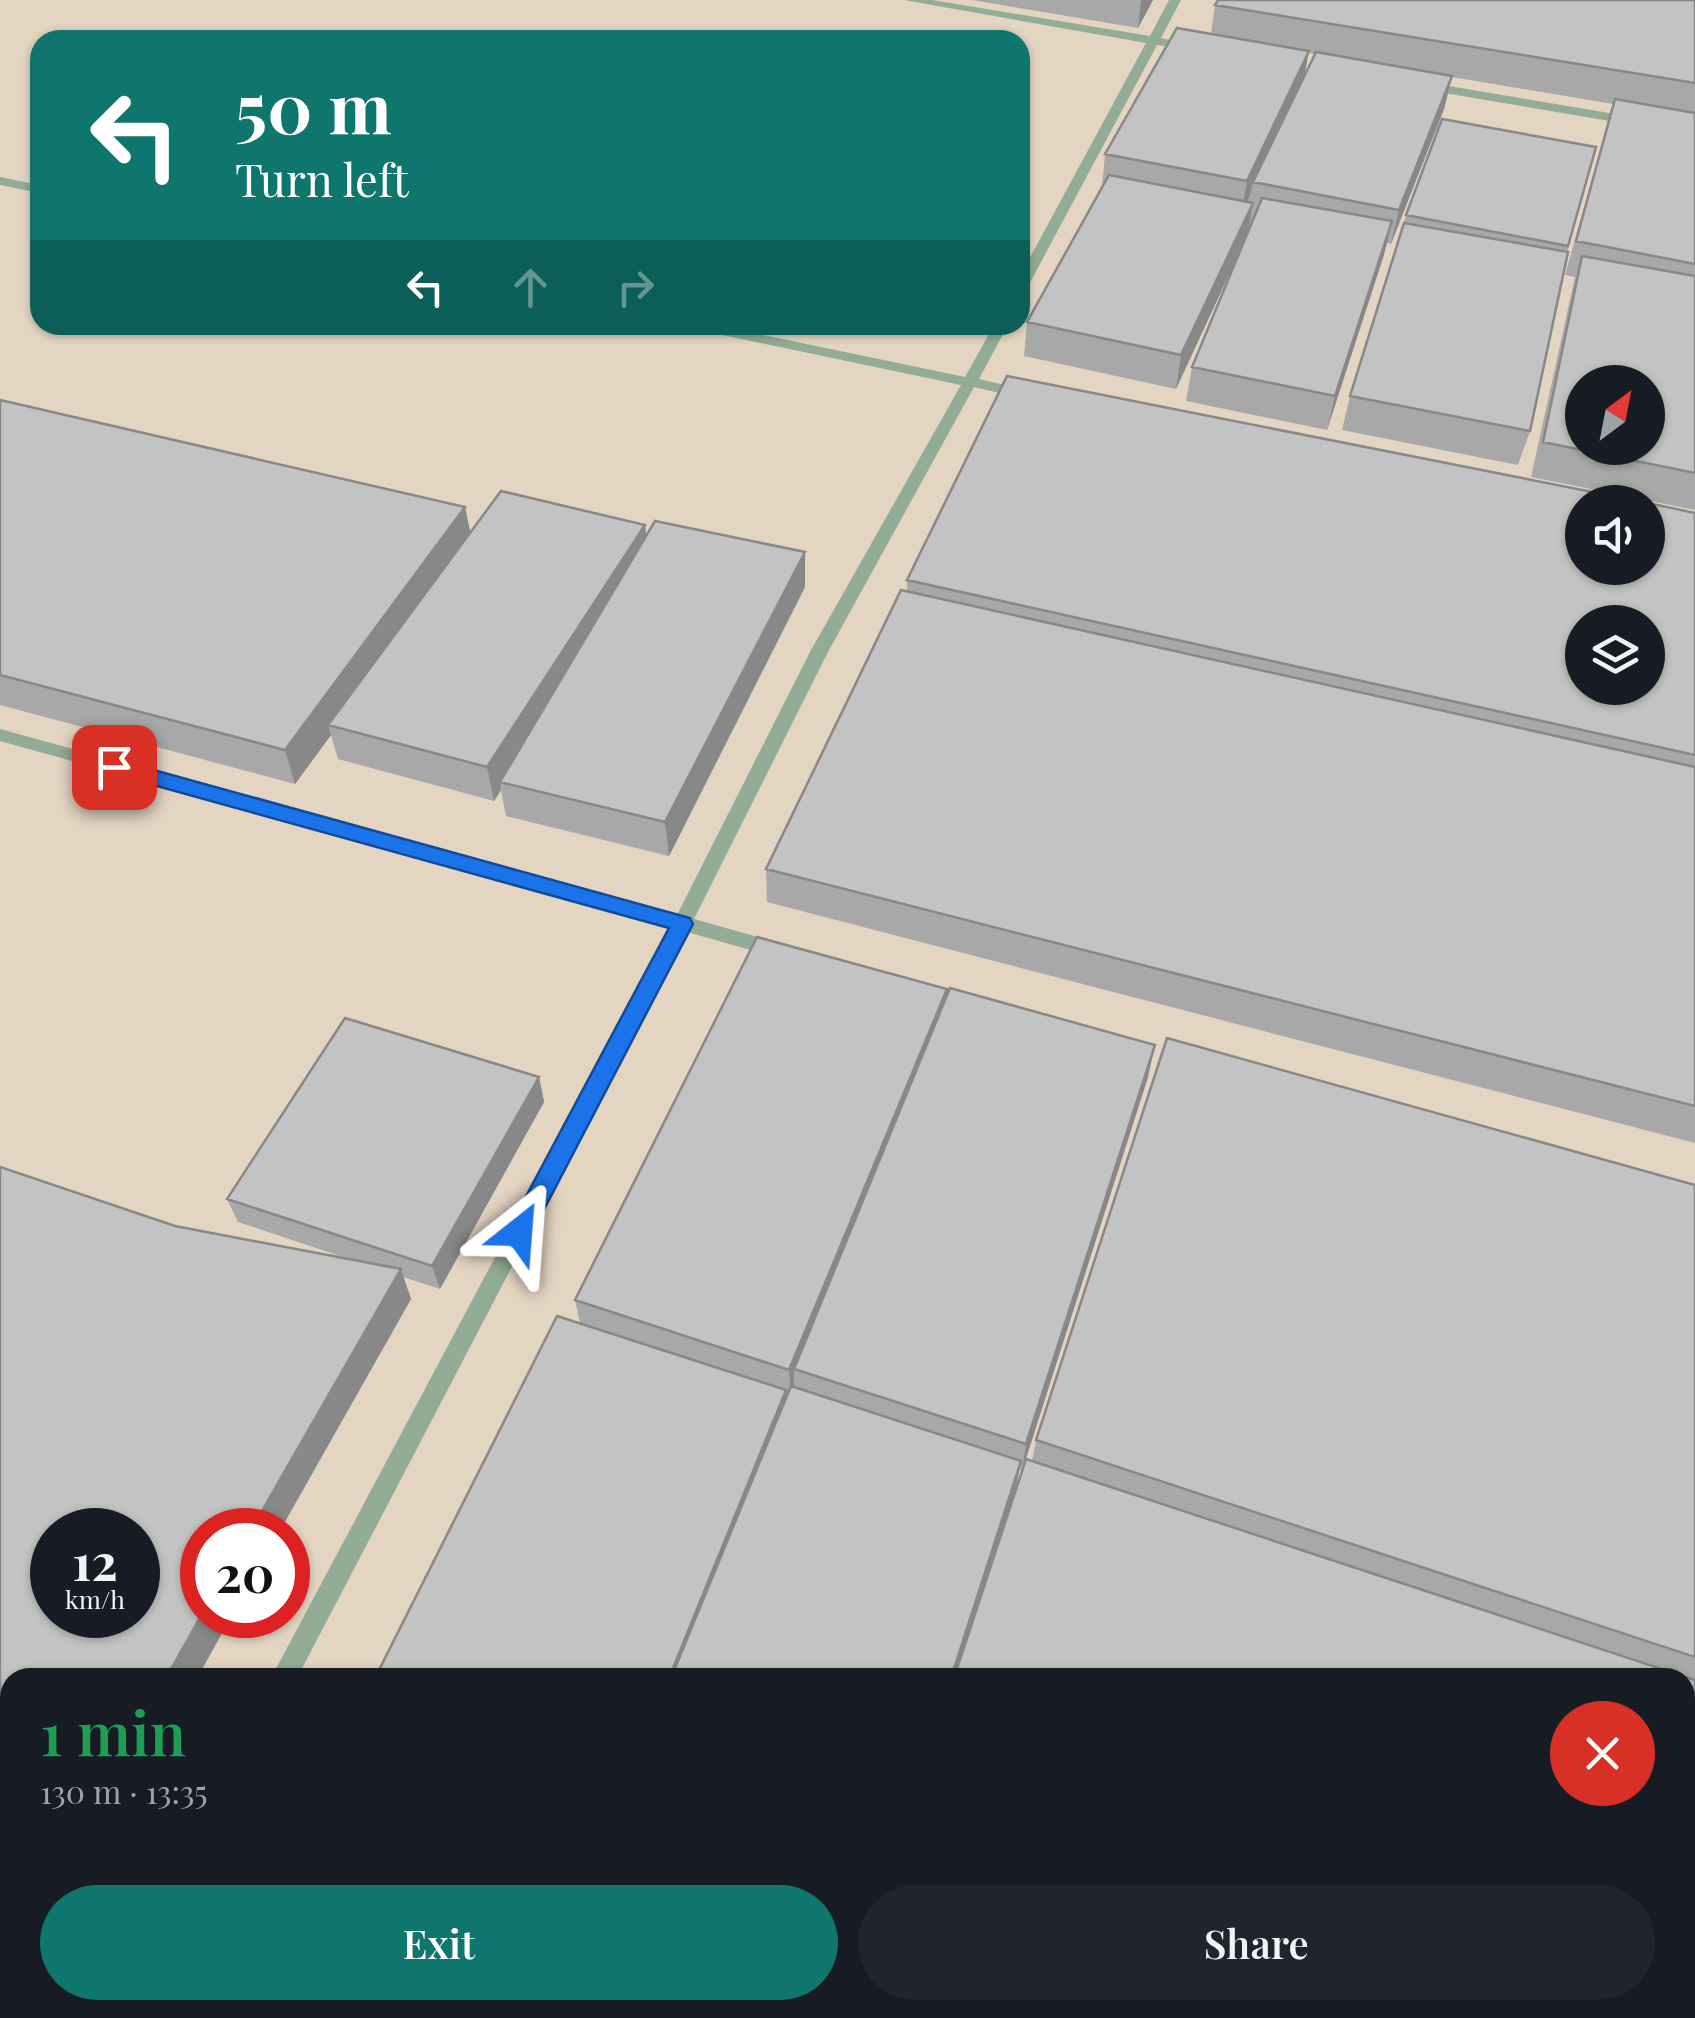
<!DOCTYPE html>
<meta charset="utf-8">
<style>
body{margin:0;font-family:"Playfair Display",serif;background:#20242c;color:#f1f3f6;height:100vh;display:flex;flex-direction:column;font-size:38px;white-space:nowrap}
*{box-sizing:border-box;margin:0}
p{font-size:32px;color:#9ea1a6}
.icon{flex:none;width:55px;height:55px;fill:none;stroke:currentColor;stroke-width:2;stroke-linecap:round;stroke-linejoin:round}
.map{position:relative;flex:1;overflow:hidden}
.panel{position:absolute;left:0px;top:1668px;width:1695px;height:352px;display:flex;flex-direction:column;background:#171b24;border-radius:30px 30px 0 0;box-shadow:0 2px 8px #0004}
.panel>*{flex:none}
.guide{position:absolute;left:30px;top:30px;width:1000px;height:305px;border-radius:30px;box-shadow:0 2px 8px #0004;background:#0f766e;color:#fff;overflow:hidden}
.needle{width:65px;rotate:32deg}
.buttons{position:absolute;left:1565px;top:365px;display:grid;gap:20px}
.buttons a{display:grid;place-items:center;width:100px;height:100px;border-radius:50%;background:#171b24;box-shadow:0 2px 8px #0004;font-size:50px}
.speed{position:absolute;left:30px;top:1508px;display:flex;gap:20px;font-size:50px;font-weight:700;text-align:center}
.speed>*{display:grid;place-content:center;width:130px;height:130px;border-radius:50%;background:#171b24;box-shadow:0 2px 8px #0004;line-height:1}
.speed small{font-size:25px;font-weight:400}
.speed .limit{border:15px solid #d22;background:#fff;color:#111}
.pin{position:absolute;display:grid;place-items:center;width:85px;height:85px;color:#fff;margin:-42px;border-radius:20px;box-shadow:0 5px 15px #0006}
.me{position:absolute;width:110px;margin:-55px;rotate:28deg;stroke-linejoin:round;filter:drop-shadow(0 0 8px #0008)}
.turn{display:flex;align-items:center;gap:35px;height:210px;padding:0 40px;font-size:45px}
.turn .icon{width:130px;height:130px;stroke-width:2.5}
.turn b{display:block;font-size:70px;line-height:85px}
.lanes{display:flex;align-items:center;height:95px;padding:0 40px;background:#0003;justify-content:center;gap:50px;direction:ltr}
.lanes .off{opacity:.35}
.round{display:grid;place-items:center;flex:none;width:105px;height:105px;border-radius:52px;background:#20242c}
.head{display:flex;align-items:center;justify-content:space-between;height:170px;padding:0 40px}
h1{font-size:60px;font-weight:600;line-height:75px;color:#1e9e55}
.action{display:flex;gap:20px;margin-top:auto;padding:20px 40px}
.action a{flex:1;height:115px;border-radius:60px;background:#0f766e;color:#fff;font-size:40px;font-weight:600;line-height:115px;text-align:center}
.action a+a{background:#20242c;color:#f1f3f6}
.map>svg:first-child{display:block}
.industrial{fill:#e4d4c2;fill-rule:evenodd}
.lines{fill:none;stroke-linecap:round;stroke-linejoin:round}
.service{fill:#93ac95;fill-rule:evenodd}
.wall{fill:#a9a8a9;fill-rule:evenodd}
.shaded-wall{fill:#898889}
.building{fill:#c4c3c4;stroke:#898889;stroke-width:2.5;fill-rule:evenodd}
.route{fill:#1a73e8;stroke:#114b97;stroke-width:2.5}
</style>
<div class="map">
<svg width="1695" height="2018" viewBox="0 0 1695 2018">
<rect width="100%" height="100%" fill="#e0e1e1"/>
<!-- industrial -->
<path class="industrial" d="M0 0H1695V2018H0ZM40 40H1020V325H40ZM1582 382H1648V448H1582ZM1582 502H1648V568H1582ZM1582 622H1648V688H1582ZM52 1530H138V1615H52ZM202 1530H288V1615H202ZM10 1678H1685V2010H10Z"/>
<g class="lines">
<!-- service -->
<path class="service" d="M904 0H932L1150 36 1169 0H1181L1161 38 1200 47 1194 51 1157 45 1025 292 1020 293V276L1146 43Z
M1425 82 1633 117 1639 121 1633 125 1421 89 1419 86Z
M0 177 40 185V193L0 185Z
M687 325H715L965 377 994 325H1008L979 379 1031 391 1034 394 1026 399 974 387 828 652 694 919 786 945 789 950 786 955 779 958 687 932 297 1678H271L671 927 0 741V729L677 915 810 652 961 385 694 329Z
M0 1795 10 1799V1825L0 1821Z
M93 2010H122L119 2018H90Z
M481 2010H525L528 2018H484Z"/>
</g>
<!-- wall -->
<path class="wall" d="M972 0H1153L1138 28Z
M1695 0V510L1531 477 1575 277 1565 275 1613 104 1452 77 1444 109 1391 244 1387 243 1327 430 1186 401 1192 367 1235 261 1176 389 1024 356 1027 322 1102 187 1105 154 1211 34 1215 5ZM1308 53 1315 54 1304 76Z
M1596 147 1567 252 1530 431 1518 465 1342 430 1350 396 1406 215Z
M0 400 465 507 470 533 645 525 646 535 805 587 669 856 506 816 501 790 494 801 338 759 331 735 295 784 0 705Z
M1695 513V1143L767 902 766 869 907 592V580Z
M946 998 1148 1077 1022 1471 1019 1470 1017 1486 1032 1461 1036 1440 1695 1185V2018H951L931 2010H1685L375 1678 580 1323 575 1300Z
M539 1077 544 1102 440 1289 403 1277 411 1299 197 1678H10V1724L0 1722V1167L175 1226 352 1260 238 1222 227 1199Z
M803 2010H848L846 2018H824Z"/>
<!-- shaded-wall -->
<path class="shaded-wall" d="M1141 0H1153L1138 28Z
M1309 51 1303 84 1253 182 1250 195 1241 215 1247 181Z
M1452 76 1444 109 1391 244 1399 210Z
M1253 203 1247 236 1176 389 1181 355Z
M1392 221 1384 255 1327 430 1335 396Z
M465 507 472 541 328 725 331 735 295 784 285 750Z
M645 525 649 559 500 782 501 790 494 801 487 767Z
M805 552V587L669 856 665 822Z
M947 989 945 1021 794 1369V1389L791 1398 789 1370Z
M1155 1045 1148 1077 1022 1471 1026 1444Z
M539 1077 544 1102 440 1289 432 1266Z
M401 1269 411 1299 280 1530H251Z
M786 1390 788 1418 669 1678Z
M1021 1461 1016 1487 955 1678H951Z
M202 1615H232L197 1678H166Z
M10 2000V2010H30L26 2018H0Z"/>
<!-- building -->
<path class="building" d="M1218 0H1695V83L1215 5Z
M1177 28 1309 51 1247 181 1105 154Z
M1316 52 1452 76 1399 210 1253 182Z
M1615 99 1695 113V264L1576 241Z
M1442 119 1596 147 1568 246 1406 215Z
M1109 175 1253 203 1181 355 1027 322Z
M1262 198 1392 221 1335 396 1192 367Z
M1404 223 1568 252 1530 431 1350 396Z
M1582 256 1695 276V473L1543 442ZM1582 382H1648V448H1582Z
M1007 376 1643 502H1582V568H1648V503L1695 513V755L907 580ZM1582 622H1648V688H1582Z
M0 400 465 507 285 750 0 675Z
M501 491 645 525 487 767 328 725Z
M655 521 805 552 665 822 500 782Z
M901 590 1695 767V1106L766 869Z
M757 937 947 989 789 1370 575 1300Z
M950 988 1155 1045 1026 1444 794 1369Z
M345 1018 539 1077 432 1266 227 1199Z
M1167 1038 1695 1185V1657L1036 1440Z
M0 1167 175 1226 401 1269 251 1530H202V1614L166 1678H10V1707L0 1704ZM52 1530H138V1615H52Z
M557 1316 786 1390 669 1678H375Z
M791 1386 1021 1461 951 1678H671Z
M1026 1459 1695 1680V2018H994L974 2010H1685V1678H954Z
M0 1906 10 1910V2000L0 2018Z
M200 2010 218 2018H196Z"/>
<!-- route -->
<path class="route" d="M114 759 690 918 693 924 528 1240 519 1243 510 1240 507 1232 669 928 106 772 103 767Z"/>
</svg>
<div class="buttons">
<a><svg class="needle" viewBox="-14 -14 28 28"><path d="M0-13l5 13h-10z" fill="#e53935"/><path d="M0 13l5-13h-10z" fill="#9ea1a6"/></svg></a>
<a><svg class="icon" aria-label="sound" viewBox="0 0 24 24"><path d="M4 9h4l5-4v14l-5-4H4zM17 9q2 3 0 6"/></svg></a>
<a><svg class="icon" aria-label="layers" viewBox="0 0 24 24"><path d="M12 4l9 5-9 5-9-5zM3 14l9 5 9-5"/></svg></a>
</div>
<div class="speed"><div>12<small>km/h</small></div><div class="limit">20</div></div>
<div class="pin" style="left:114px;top:767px;background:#d93025"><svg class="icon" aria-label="arrive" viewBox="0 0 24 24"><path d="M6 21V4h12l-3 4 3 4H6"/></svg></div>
<svg class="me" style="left:519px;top:1232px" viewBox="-20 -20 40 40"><path d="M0-17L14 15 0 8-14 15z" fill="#1a73e8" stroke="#fff" stroke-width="4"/></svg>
<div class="guide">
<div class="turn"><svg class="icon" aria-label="left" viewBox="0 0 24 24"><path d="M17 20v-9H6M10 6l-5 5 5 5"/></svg><div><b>50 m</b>Turn left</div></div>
<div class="lanes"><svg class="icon" aria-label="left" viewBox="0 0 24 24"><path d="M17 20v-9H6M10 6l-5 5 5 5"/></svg><svg class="icon off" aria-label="ahead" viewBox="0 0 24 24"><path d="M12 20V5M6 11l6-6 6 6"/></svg><svg class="icon off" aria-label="right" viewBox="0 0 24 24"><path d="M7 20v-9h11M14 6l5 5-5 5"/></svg></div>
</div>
<section class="panel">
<div class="head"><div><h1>1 min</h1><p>130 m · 13:35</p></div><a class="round" style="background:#d93025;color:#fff"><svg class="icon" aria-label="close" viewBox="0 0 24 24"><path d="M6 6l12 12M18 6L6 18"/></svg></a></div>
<div class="action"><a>Exit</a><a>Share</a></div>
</section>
</div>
